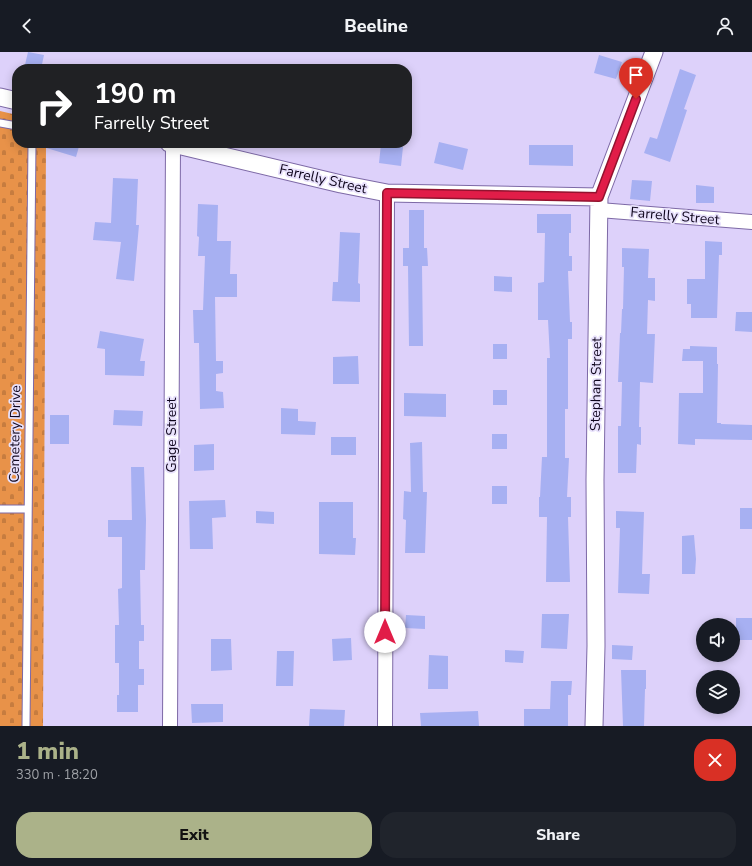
<!DOCTYPE html>
<meta charset="utf-8">
<style>
body{margin:0;font-family:"Nunito Sans",sans-serif;background:#20242c;color:#f1f3f6;height:100vh;display:flex;flex-direction:column;font-size:15px;white-space:nowrap}
*{box-sizing:border-box;margin:0}
p{font-size:13px;color:#9ea1a6}
.icon{flex:none;width:22px;height:22px;fill:none;stroke:currentColor;stroke-width:2;stroke-linecap:round;stroke-linejoin:round}
.map{position:relative;height:674px;overflow:hidden}
.side{display:flex;flex-direction:column;background:#171b24;flex:1}
.side>*{flex:none}
.guide{position:absolute;left:12px;top:12px;width:400px;height:84px;border-radius:16px;box-shadow:0 2px 10px #0003;background:#202124;color:#fff;overflow:hidden}
.controls{position:absolute;left:696px;top:566px;display:grid;gap:8px}
.controls a{display:grid;place-items:center;width:44px;height:44px;border-radius:50%;background:#171b24;box-shadow:0 2px 10px #0003;font-size:20px}
.pin{position:absolute;display:grid;place-items:center;width:34px;height:34px;color:#fff;margin:-41px -17px;border-radius:50% 50% 50% 0;rotate:-45deg;box-shadow:0 0 4px #0007}
.pin .icon{rotate:45deg}
.me{position:absolute;width:44px;margin:-22px;rotate:0deg;stroke-linejoin:round;filter:drop-shadow(0 0 3px #0008)}
.turn{display:flex;align-items:center;gap:14px;height:84px;padding:0 16px;font-size:18px}
.turn .icon{width:52px;height:52px;stroke-width:2.5}
.turn b{display:block;font-size:28px;line-height:34px}
.round{display:grid;place-items:center;flex:none;width:42px;height:42px;border-radius:16px;background:#20242c}
.summary{display:flex;align-items:center;justify-content:space-between;height:68px;padding:0 16px}
h1{font-size:24px;font-weight:800;line-height:30px;color:#abb289}
.cta{display:flex;gap:8px;margin-top:auto;padding:8px 16px}
.cta a{flex:1;height:46px;border-radius:16px;background:#abb289;color:#111;font-size:16px;font-weight:800;line-height:46px;text-align:center}
.cta a+a{background:#20242c;color:#f1f3f6}
header{display:flex;justify-content:space-between;align-items:center;height:52px;padding:0 16px;background:#171b24;font-size:18px;font-weight:800}
.map>svg:first-child{display:block}
.cemetery{fill:url(#cemetery-stones)}
.building{fill:#a7b0f2}
.lines{fill:none;stroke-linecap:round;stroke-linejoin:round}
.service-casing{stroke:#7d69a6;stroke-width:9}
.minor-casing{stroke:#7d69a6;stroke-width:16}
.tertiary-casing{stroke:#7d69a6;stroke-width:19}
.service{stroke:#fff;stroke-width:7}
.minor{stroke:#fff;stroke-width:14}
.tertiary{stroke:#fff;stroke-width:17}
.route-casing{stroke:#92132f;stroke-width:10}
.route{stroke:#e11d48;stroke-width:7}
.labels{text-anchor:middle;dominant-baseline:central;stroke-width:3.5;stroke-linejoin:round;paint-order:stroke}
.street-label{font-size:14px;fill:#0f061d;stroke:#e8e1fc}
</style>
<header><svg class="icon" aria-label="back" viewBox="0 0 24 24"><path d="M15 5l-7 7 7 7"/></svg>Beeline<svg class="icon" aria-label="person" viewBox="0 0 24 24"><circle cx="12" cy="8" r="4"/><path d="M4 21q1-7 8-7t8 7"/></svg></header>
<div class="map">
<svg width="752" height="674" viewBox="0 0 752 674">
<defs>
<pattern id="cemetery-stones" width="16" height="16" patternUnits="userSpaceOnUse"><rect width="16" height="16" fill="#e89249"/><path d="M2 7V4a2 2 0 0 1 4 0v3zM10 15v-3a2 2 0 0 1 4 0v3z" fill="#c67c3f"/></pattern>
</defs>
<rect width="100%" height="100%" fill="#ddd1fa"/>
<!-- cemetery -->
<path class="cemetery" d="M0 59 17 63V91H46L43 674H0Z"/>
<!-- building -->
<path class="building" d="M28 0 44 3 41 17H24Z
M599 3 622 10 616 27 594 21Z
M680 17 696 23 684 57 687 58 670 110 644 101 650 85 657 87Z
M439 90 468 97 463 118 434 111Z
M40 91H80L76 105 40 94Z
M381 92 403 95 401 114 379 111Z
M529 93H573V114L529 113Z
M113 126 138 127 136 173H139L134 229 116 227 121 190 93 188 95 170 111 171Z
M632 128 652 129 650 149 630 147Z
M696 133 714 135V151H696Z
M198 152 218 153 217 189H231L230 222H237V245H215L216 309H223V321L216 322V339L223 340 224 356 200 357 199 291H194L193 258H203L205 204H198L199 185 197 184Z
M409 158H424V196H427L428 214H422L423 294H409L408 214H403V196H409Z
M537 162H571V181H569V204H572V219H568L570 270H572V287H568V357H565V406H569L567 445H571V465H568L570 530H546L547 465H539V445H540L542 405H547V306H550L548 268H538V231L544 230 545 181H537Z
M340 180 360 181 358 231 360 232V250L332 249 333 230H338Z
M705 189 722 190V203H719L717 266H691V252H687V227H705Z
M622 196 649 197 648 226H655V249L648 248 647 282H655L653 331 640 330 639 375H641V393L637 392 636 421H618V374H621L622 330H618L620 281H621L622 257H623L624 215H622Z
M494 224 512 225V240L494 239Z
M736 260H752V280L735 279Z
M100 279 144 287 140 309H145L144 324 105 323V297L97 296Z
M493 292H507V307H493Z
M690 294 717 295V312H718L717 371H721V372L752 373V388L695 387V393L678 392 679 341H703V309H682L683 297H690Z
M358 304 359 332H333V305Z
M493 338H507V353H493Z
M404 341 446 342V365L404 364Z
M281 356 298 357V369L316 370 315 383 281 382Z
M114 358 143 359 142 374 113 373Z
M50 363H69V392H50Z
M492 382H507V397H492Z
M331 385H356V403H331Z
M422 390 423 440H427L425 501H405L406 468 403 467 404 439 411 440 410 391Z
M214 392V418L194 419V393Z
M131 415H144L146 468 145 518H140L141 573H144V589H139V617H144V633H138V660H117V643H119V611H115V573H119L118 537 122 536V485H108V468H132Z
M492 434H507V452H492Z
M225 448 226 465 212 466 213 497H190L189 449Z
M319 450H353V486H356L355 503 319 502Z
M740 456H752V477H740Z
M256 459 274 460V472L256 471Z
M616 459 644 460 642 522H650L649 542 618 541 620 476H616Z
M694 483 696 507 695 522H682V484Z
M542 562H569L567 597 541 596Z
M406 563 425 564V577L405 576Z
M736 566H752V588H736Z
M351 586 352 608 333 609 332 587Z
M211 587H231L232 618 211 619Z
M612 593 633 594 632 608 612 607Z
M505 598 524 599 523 611 505 610Z
M277 599H294L293 634H276Z
M429 603 448 604V637H428Z
M621 618H646V637H645L644 674H623Z
M551 629H572L571 643H568V674H524V657H550Z
M191 652H223V670L192 671Z
M310 657 345 658 344 674H309Z
M478 659 479 674H421L420 661Z"/>
<g class="lines">
<!-- service casing -->
<g class="service-casing">
<path id="service" d="M0 71 17 74
M0 457H27
M26 674 32 91"/>
</g>
<!-- minor casing -->
<g class="minor-casing">
<path id="minor" d="M599 158 752 170
M170 674 173 92
M385 674 387 141"/>
</g>
<!-- tertiary casing -->
<g class="tertiary-casing">
<path id="tertiary" d="M0 45 17 49
M169 91 341 132 387 141 599 145
M594 674 596 594 595 428 599 145 654 0"/>
</g>
<!-- service -->
<use href="#service" class="service"/>
<!-- minor -->
<use href="#minor" class="minor"/>
<!-- tertiary -->
<use href="#tertiary" class="tertiary"/>
</g>
<g class="lines">
<!-- route casing -->
<g class="route-casing">
<path id="route" d="M385 580 387 141 599 145 636 47"/>
</g>
<!-- route -->
<use href="#route" class="route"/>
</g>
<g class="labels">
<!-- street labels -->
<g class="street-label">
<text transform="translate(323 127) rotate(13)">Farrelly Street</text>
<text transform="translate(675 164) rotate(5)">Farrelly Street</text>
<text transform="translate(596 332) rotate(-89)">Stephan Street</text>
<text transform="translate(15 382) rotate(-89)">Cemetery Drive</text>
<text transform="translate(171 383) rotate(-90)">Gage Street</text>
</g>
</g>
</svg>
<div class="controls">
<a><svg class="icon" aria-label="sound" viewBox="0 0 24 24"><path d="M4 9h4l5-4v14l-5-4H4zM17 9q2 3 0 6"/></svg></a>
<a><svg class="icon" aria-label="layers" viewBox="0 0 24 24"><path d="M12 4l9 5-9 5-9-5zM3 14l9 5 9-5"/></svg></a>
</div>
<div class="pin" style="left:636px;top:47px;background:#d93025"><svg class="icon" aria-label="arrive" viewBox="0 0 24 24"><path d="M6 21V4h12l-3 4 3 4H6"/></svg></div>
<svg class="me" style="left:385px;top:580px" viewBox="-20 -20 40 40"><circle r="19" fill="#fff"/><path d="M0-13L10 11 0 6-10 11z" fill="#e11d48"/></svg>
<div class="guide">
<div class="turn"><svg class="icon" aria-label="right" viewBox="0 0 24 24"><path d="M7 20v-9h11M14 6l5 5-5 5"/></svg><div><b>190 m</b>Farrelly Street</div></div>
</div>
</div>
<section class="side">
<div class="summary"><div><h1>1 min</h1><p>330 m · 18:20</p></div><a class="round" style="background:#d93025;color:#fff"><svg class="icon" aria-label="close" viewBox="0 0 24 24"><path d="M6 6l12 12M18 6L6 18"/></svg></a></div>
<div class="cta"><a>Exit</a><a>Share</a></div>
</section>
